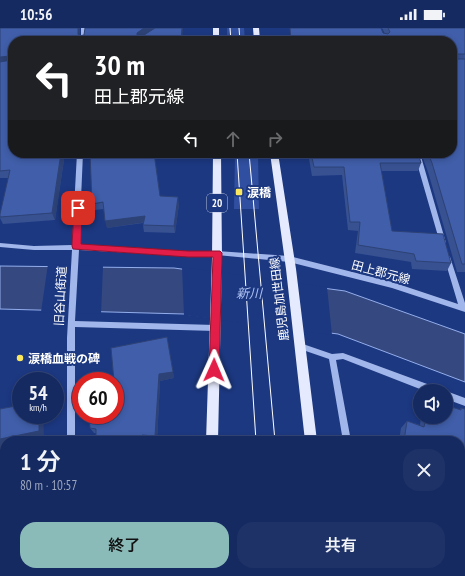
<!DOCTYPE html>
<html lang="ja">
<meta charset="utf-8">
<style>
body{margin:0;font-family:"PT Sans Narrow","Noto Sans JP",sans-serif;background:#1e3267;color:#f1f3f6;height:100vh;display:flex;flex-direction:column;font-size:15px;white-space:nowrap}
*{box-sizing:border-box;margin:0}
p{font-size:13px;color:#9da7bd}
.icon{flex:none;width:22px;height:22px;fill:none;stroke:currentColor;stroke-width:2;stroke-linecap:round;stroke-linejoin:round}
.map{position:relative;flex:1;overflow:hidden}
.panel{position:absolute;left:0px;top:408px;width:465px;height:140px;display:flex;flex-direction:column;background:#152a61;border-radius:16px 16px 0 0;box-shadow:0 2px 6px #0003,0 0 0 1px #344676}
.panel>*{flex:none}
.banner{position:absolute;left:8px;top:8px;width:449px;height:122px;border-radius:16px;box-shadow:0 2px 6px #0003,0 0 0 1px #344676;background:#202124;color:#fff;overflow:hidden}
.controls{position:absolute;left:413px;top:356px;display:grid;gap:8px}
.controls a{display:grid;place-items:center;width:40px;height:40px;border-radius:50%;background:#152a61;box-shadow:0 2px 6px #0003,0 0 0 1px #344676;font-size:20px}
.speed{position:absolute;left:12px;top:344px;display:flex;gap:8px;font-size:20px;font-weight:700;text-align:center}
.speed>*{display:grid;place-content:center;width:52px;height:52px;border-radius:50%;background:#152a61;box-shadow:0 2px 6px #0003,0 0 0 1px #344676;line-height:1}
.speed small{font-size:10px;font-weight:400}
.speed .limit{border:6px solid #d22;background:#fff;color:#111}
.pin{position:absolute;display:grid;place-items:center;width:34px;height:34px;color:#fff;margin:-17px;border-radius:8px;box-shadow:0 2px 6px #0006}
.me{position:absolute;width:44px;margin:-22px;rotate:1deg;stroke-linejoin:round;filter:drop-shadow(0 0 3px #0008)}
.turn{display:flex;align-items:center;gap:14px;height:84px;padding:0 20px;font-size:18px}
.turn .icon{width:52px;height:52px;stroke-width:2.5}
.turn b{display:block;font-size:28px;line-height:34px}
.lanes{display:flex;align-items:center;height:38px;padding:0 20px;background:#0003;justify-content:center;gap:20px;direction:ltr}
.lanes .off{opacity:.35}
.round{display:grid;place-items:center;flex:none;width:42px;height:42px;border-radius:16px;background:#1e3267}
.headline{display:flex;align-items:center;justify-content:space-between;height:68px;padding:0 20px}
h1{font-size:24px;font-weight:600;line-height:30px}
.cta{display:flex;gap:8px;margin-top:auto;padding:8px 20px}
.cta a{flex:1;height:46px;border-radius:16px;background:#8bbbb9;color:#111;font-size:16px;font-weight:600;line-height:46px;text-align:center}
.cta a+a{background:#1e3267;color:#f1f3f6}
.status{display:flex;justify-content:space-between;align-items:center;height:28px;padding:0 20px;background:#152a61;direction:ltr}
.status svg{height:11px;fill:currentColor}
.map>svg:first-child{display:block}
.green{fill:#304fa0}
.water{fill:#354980;stroke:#94aeec}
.pier{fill:#1c3881}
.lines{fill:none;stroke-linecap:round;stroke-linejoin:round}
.minor{fill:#a1b6ea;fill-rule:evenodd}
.major{fill:#e5eafe;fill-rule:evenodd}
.tram{stroke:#fff;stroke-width:1}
.wall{fill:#375191}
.shaded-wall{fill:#2d4276}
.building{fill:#405ea9;stroke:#2d4276}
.route{fill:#e11d48;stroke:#92132f}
.poi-dot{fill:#fae75f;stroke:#1c3881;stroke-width:1.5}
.labels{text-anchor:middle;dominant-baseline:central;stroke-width:4;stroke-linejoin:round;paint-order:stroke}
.shield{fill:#1c3881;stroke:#bbc3d9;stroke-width:1}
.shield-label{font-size:11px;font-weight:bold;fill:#fff}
.poi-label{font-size:12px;font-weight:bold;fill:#fff;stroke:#1c3881;text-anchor:start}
.street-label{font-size:12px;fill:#fff;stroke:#1c3881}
.water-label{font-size:13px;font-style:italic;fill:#acc0f1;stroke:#1c3881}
</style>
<div class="status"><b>10:56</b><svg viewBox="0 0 49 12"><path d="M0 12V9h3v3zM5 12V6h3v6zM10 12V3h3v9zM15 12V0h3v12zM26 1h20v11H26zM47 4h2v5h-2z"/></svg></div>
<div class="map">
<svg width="465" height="548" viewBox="0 0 465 548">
<rect width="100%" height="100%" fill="#1c3881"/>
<!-- green -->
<path class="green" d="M227 0H244L245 13H227Z
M235 125H258L259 181H234Z"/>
<!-- water -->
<path class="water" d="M0 238 174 240 345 263 465 306V354L338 306 184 286 0 281Z"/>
<!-- pier -->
<path class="pier" d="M48 236 103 238 101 286 41 284Z
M182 239 327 259 332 307 184 287Z"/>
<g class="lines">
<!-- minor -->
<path class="minor" d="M81 0H85V13H81Z
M77 125H83L79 217 188 224 217 223 289 228 392 254 458 276 444 229 447 226 450 229 465 275V284L392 260 289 234 217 227 188 228 79 222 75 293 215 297 218 298 219 300 218 302 215 303 75 299V413H67V310L72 222H34L0 219V215L34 218 72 217Z
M414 125H420L446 215 445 217H441L440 215Z
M300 315 332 326 343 325 438 360 439 363H425L343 331 336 332 351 413H343L329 331 297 320 296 318 297 316Z
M446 363 465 370V378L446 371Z
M66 543H76V548H66Z
M365 543H375L376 548H366Z"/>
<!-- major -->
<path class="major" d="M213 0H219V13H213Z
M253 0H259L260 13H254Z
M213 125H221L222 231 218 413H206L212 231Z
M270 125H278L296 241 317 413H305L286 241Z
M202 543H216V548H202Z
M319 543H333V548H319Z"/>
<!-- tram -->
<path class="tram" d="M230 0 231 13
M239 0 240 13
M237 125 256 413
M249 125 275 413
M265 543V548
M285 543V548"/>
</g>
<!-- wall -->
<path class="wall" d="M0 0H80V8L183 0 13 13 65 125 55 192 3 196 0 190V186L9 150H0Z
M290 0H381L383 5 385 6 382 0H465V244H457L428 144 421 125H452V13H290Z
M308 125H418L421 135 418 143H381L392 203 451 235 447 243 412 241 411 234 355 225 358 203 348 202 342 147 312 148Z
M160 168 179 176 175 205 144 204 143 197V195L107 200 104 181 95 182 92 176Z
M168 316 174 350 160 353 157 413H151L94 405 90 400 115 367Z
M461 380 465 381V500L460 498V413H399L401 400 407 393 420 397 421 389H446L459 382Z"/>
<!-- shaded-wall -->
<path class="shaded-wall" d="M78 0H80V13L78 6Z
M144 0H155L138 12 137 7V5Z
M182 0H183L182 13H181Z
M10 28 13 35 0 36V29Z
M61 125H65L55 192 52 185Z
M178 169 179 176 175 205 174 198Z
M145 188 146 194 107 200 105 193Z
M167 309 174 350 160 353 157 413 155 408 159 346Z
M39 387H43L44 408 21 413H5V417H4L2 494 0 492V411Z
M142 407 144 412V413H142Z
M17 543H24V548H17Z
M150 543H153V548H150Z"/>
<!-- building -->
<path class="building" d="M0 0H78V6L79 8 84 7 85 0H144L137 5V7H144L155 0H182L181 13H13V125H61L52 185 0 189V186L10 142 0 143V34L11 32 12 29 10 28 0 29Z
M290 0H381L383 5 388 6 390 4 388 0H465V26H455L454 30 455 31H465V236H462L432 135 428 125H452V13H291Z
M90 125H154L160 168 178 169 174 198 143 197 145 188 105 193 103 174 92 176Z
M311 125H418L421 135H380L392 203 443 206 451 235 416 233 414 226 358 217 360 194H350L344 139H314Z
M167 309 173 344 159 346 155 408 142 407V413H96V401L90 400 89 387H115V353H114L111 320Z
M21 377V387H39V403L0 411V381Z
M446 377 461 382V380L465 381V493L460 491V413H404L407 393 424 399 426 389H446Z
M5 488V543H17V548H0V489Z
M100 543H150V548H100Z"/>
<!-- route -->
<path class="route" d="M78 177 82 180 81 216 188 223H220L222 225 219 342 218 346 214 347 211 346 209 342 213 229H188L73 221 72 218 74 180Z"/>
<!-- markers -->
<g class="poi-dot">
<rect x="235" y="160" width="8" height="8" rx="2"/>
<circle cx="20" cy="330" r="4"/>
</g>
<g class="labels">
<!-- shield labels -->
<rect class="shield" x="207" y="166" width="20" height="18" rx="3"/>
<g class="shield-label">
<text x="217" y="175">20</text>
</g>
<!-- poi labels -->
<g class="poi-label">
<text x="247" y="164">涙橋</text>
<text x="28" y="330">涙橋血戦の碑</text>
</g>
<!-- street labels -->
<g class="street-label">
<text transform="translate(381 244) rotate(15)">田上郡元線</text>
<text transform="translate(60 268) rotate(-87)">旧谷山街道</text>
<text transform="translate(279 271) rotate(-97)">鹿児島加世田線</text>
</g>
<!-- water labels -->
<g class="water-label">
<text x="249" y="265">新川</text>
</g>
</g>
</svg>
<div class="controls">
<a><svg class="icon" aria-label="sound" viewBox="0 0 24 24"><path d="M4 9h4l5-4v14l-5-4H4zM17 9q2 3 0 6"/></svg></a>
</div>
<div class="speed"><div>54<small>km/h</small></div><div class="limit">60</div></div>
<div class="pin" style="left:78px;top:180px;background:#d93025"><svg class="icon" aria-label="arrive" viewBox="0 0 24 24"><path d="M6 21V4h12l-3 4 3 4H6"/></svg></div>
<svg class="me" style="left:214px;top:342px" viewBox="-20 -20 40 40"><path d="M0-17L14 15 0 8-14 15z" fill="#e11d48" stroke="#fff" stroke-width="4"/></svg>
<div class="banner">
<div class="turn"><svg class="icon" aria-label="left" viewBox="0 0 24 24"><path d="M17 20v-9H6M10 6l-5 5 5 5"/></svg><div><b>30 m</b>田上郡元線</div></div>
<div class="lanes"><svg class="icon" aria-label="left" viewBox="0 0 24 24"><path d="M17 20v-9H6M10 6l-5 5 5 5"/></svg><svg class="icon off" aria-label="ahead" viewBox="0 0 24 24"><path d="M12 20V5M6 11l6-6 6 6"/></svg><svg class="icon off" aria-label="right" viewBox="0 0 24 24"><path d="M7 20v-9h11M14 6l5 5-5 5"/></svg></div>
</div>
<section class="panel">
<div class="headline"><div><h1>1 分</h1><p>80 m · 10:57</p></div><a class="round"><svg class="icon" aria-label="close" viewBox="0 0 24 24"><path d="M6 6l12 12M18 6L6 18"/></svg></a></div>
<div class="cta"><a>終了</a><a>共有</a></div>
</section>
</div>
